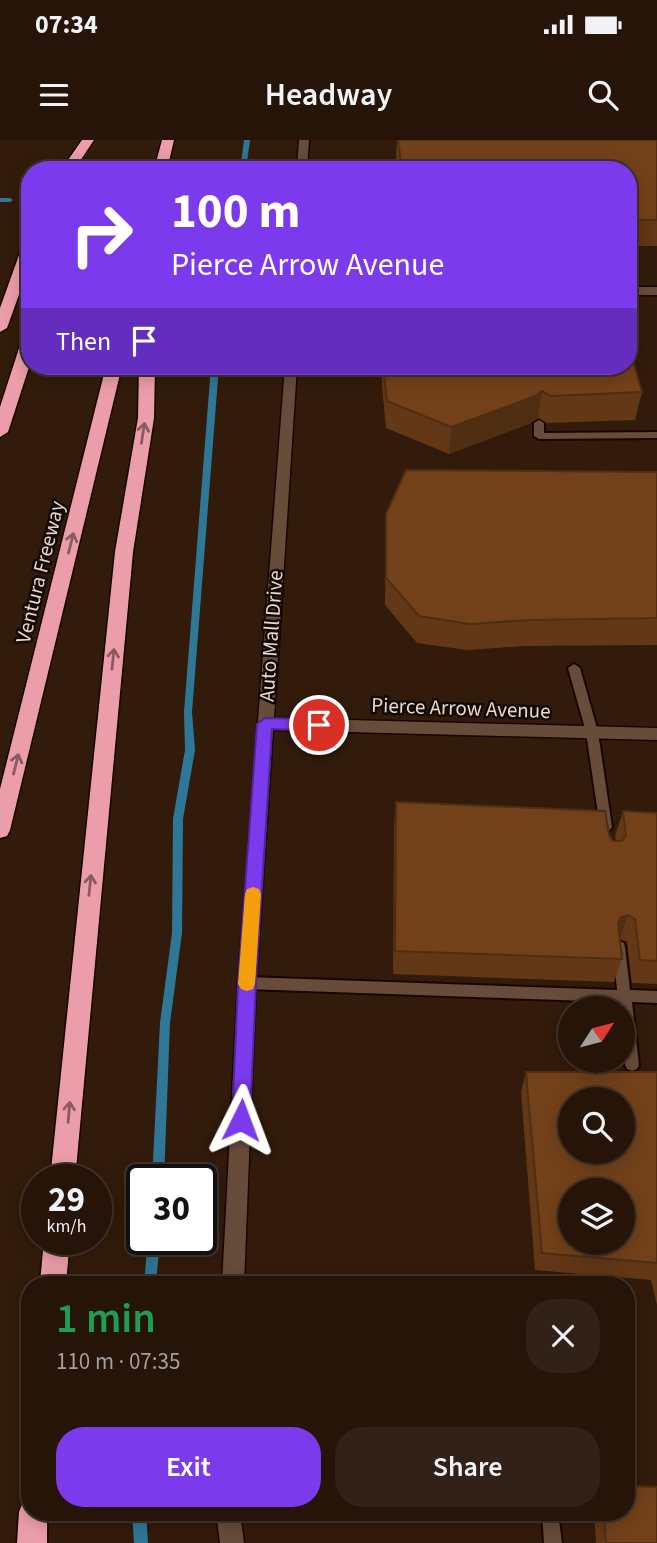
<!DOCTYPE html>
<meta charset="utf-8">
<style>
body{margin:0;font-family:"Source Sans 3",sans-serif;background:#322116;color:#f1f3f6;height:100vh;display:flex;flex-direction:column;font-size:26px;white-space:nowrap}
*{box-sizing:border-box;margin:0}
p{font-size:23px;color:#a49e9c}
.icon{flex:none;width:38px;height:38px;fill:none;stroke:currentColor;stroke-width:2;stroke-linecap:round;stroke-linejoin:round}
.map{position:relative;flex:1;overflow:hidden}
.details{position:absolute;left:21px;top:1136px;width:614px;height:245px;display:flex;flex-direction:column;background:#261408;border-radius:28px;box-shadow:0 4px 18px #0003,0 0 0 2px #423329}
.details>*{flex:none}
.guide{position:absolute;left:21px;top:21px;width:616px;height:214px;border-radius:28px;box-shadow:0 4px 18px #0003,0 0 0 2px #423329;background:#7c3aed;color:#fff;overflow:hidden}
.needle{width:46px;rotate:54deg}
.tools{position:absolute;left:558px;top:856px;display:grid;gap:14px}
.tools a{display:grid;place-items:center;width:77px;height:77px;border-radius:50%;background:#261408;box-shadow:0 4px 18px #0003,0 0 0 2px #423329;font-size:35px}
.speed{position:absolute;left:21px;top:1024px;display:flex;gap:14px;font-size:35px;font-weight:700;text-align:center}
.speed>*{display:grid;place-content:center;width:91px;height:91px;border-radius:50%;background:#261408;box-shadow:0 4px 18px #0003,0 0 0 2px #423329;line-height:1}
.speed small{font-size:18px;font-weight:400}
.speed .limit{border:4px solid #111;border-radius:10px;background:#fff;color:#111}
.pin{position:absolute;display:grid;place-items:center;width:60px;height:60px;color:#fff;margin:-30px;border:4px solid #fff;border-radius:50%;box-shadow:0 2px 7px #0007}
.me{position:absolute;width:77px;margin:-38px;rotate:3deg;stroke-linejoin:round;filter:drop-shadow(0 0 5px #0008)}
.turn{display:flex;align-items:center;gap:24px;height:147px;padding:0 35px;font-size:32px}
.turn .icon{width:91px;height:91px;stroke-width:2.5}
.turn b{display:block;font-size:49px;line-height:60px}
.then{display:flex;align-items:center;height:66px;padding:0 35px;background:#0003;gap:14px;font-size:26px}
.round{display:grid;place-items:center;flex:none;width:74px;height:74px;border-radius:28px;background:#322116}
.headline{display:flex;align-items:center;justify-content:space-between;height:119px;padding:0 35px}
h1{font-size:42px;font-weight:600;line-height:52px;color:#1e9e55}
.action{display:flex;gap:14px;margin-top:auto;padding:14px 35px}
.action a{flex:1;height:80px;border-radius:28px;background:#7c3aed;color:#fff;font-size:28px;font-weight:600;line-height:80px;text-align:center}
.action a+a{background:#322116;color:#f1f3f6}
.status{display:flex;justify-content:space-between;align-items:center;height:49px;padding:0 35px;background:#261408;direction:ltr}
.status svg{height:19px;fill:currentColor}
header{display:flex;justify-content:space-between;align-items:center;height:91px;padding:0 35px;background:#261408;font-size:32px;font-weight:600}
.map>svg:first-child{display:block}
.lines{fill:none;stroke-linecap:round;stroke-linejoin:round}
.stream{fill:#2e7797;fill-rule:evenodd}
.lane-casing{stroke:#190500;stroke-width:4}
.street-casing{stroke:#190500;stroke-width:3}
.highway-casing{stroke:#190500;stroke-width:3}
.lane{fill:#674c3a;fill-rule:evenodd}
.street{fill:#674c3a;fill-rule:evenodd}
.highway{fill:#eb9eaa;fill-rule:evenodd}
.wall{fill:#623816}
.shaded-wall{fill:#502e12}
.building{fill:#72411a;stroke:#502e12;stroke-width:2;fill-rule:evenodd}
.oneway{stroke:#8a5b5f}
.route{fill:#7c3aed;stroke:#51269a;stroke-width:2}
.slow{fill:#f59e0b}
.labels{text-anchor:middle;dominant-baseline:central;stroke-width:5;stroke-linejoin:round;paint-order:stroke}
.street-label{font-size:21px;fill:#e7d7cc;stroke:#130904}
</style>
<div class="status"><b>07:34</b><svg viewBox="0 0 49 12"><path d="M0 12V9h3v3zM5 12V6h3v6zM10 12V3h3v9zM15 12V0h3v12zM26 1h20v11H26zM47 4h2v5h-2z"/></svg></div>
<header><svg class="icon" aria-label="menu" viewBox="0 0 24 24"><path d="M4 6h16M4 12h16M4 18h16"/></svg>Headway<svg class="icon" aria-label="search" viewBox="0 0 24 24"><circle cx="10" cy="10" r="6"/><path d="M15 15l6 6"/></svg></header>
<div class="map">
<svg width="657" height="1403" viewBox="0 0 657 1403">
<rect width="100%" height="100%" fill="#321b0a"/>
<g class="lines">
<!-- stream -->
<path class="stream" d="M244 0H250L246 30H240Z
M0 58H10L13 60 10 62H0Z
M211 226H219L192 572 195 610 183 679 182 793 170 883 164 1040H152L160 883 172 793 173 679 185 610 184 572Z
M148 1099H160L156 1144H144Z
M132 1372H146L148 1403H134Z"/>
<!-- lane casing -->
<g class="lane-casing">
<path id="lane" d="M539 280 544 283V293L657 292V298L539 299 534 296V283Z
M574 524 580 528 598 592 612 687 610 690H602L600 687 586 592 568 528Z
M619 801 624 803 625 807 630 850 657 851V863L632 862 639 925 637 929 632 931 627 929 625 925 623 868H619L618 862 247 849 242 847 240 843 242 839 247 837 617 850 613 807 614 803Z
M542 1372H558L562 1403H544Z"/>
</g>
<!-- street casing -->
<g class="street-casing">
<path id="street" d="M299 0H309L307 30H297Z
M628 147H657V155H628Z
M285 226H297L274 578 657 588V600L273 590 256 843 244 1144H222L238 843Z
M216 1372H240L244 1403H220Z"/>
</g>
<!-- highway casing -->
<g class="highway-casing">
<path id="highway" d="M82 0H94L74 30H61Z
M162 0H174L167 30H154Z
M30 100V124L7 188 0 192V168L23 104Z
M30 195V224L8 292 0 297V267L22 199Z
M106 226H122L10 690 7 696 0 698V649Z
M139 226H155L154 278 133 412 75 1040H50L115 412 138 278Z
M44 1099H70L66 1144H40Z
M30 1359V1372H47V1403H17L19 1372 23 1362Z"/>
</g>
<!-- lane -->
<use href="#lane" class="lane"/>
<!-- street -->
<use href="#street" class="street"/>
<!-- highway -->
<use href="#highway" class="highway"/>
</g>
<!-- wall -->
<path class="wall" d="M397 0H657V106H628V30H398L396 16Z
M382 226H515L518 228 642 252 635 280 547 283 538 278 531 283 449 314 386 288 382 246Z
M657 332V505L526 506 467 510 417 503 385 465 386 374Z
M396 662 609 695 613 701H616L615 696 623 671 657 673V844L632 843 627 802 620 799 622 819 614 842 393 834 394 686Z
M526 932H657V1165L651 1140 535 1130 521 952Z
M594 1372H626L657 1403H596Z"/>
<!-- shaded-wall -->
<path class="shaded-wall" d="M542 251 538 278 531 283 449 314 451 287Z
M628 775 620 799 610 806 621 777Z"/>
<!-- building -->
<path class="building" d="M398 0H657V80H628V30H402Z
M628 221H633L642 252 551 256 542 251 535 256 451 287 387 261 383 226H515L518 228H533L540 233 549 228 566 227 568 226H628Z
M406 330 657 332V478L531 480 470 484 419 476 386 438V374Z
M396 662 605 671 609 695 613 701H622L626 696 623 671 657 673V821L640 820 635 779 628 775 621 777 618 783 622 819 395 811Z
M526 932H657V1123L542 1113ZM570 959H623V1012H570ZM570 1050H623V1102H570Z
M626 1346 657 1347V1403H606L604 1372H626Z"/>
<!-- one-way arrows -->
<defs><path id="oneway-shaft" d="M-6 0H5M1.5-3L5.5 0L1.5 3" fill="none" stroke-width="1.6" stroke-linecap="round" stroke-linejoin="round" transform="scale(1.75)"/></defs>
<g class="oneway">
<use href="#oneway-shaft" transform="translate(143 293) rotate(-81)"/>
<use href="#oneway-shaft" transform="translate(71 403) rotate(-76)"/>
<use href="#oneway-shaft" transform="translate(113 519) rotate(-84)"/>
<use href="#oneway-shaft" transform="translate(16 624) rotate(-76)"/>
<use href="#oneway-shaft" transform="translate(90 745) rotate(-84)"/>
<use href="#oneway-shaft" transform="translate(69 972) rotate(-85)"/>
</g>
<!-- route -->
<path class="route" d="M265 578 319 579 327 585 319 591 272 589 256 843 250 980 247 986 241 989 234 986 232 980 238 843 257 584Z"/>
<!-- slow -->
<path class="slow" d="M253 747 259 749 261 754 255 844 253 849 247 851 241 849 238 844 245 754 247 749Z"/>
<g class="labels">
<!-- street labels -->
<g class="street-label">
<text transform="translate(40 432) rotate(-76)">Ventura Freeway</text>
<text transform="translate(271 496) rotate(-86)">Auto Mall Drive</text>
<text transform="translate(461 568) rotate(2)">Pierce Arrow Avenue</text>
</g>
</g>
</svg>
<div class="tools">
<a><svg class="needle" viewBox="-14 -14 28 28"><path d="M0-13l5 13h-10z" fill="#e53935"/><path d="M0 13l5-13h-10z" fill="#a49e9c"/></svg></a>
<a><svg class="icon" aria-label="search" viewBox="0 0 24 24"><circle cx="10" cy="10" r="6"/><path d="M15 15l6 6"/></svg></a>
<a><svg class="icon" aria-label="layers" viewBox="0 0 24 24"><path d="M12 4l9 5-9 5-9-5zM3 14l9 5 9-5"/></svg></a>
</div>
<div class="speed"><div>29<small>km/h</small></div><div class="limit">30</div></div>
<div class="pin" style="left:319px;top:585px;background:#d93025"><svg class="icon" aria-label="arrive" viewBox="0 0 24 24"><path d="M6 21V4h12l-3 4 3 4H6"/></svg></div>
<svg class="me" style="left:241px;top:980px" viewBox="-20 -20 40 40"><path d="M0-17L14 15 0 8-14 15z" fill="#7c3aed" stroke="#fff" stroke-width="4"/></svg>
<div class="guide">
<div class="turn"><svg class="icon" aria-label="right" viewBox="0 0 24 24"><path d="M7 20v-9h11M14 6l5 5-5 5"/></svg><div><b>100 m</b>Pierce Arrow Avenue</div></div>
<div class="then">Then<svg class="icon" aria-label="arrive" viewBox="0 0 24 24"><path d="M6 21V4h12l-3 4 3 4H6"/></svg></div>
</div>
<section class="details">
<div class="headline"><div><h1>1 min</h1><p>110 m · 07:35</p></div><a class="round"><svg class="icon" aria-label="close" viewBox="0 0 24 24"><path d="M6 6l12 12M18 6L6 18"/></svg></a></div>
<div class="action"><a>Exit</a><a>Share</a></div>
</section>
</div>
